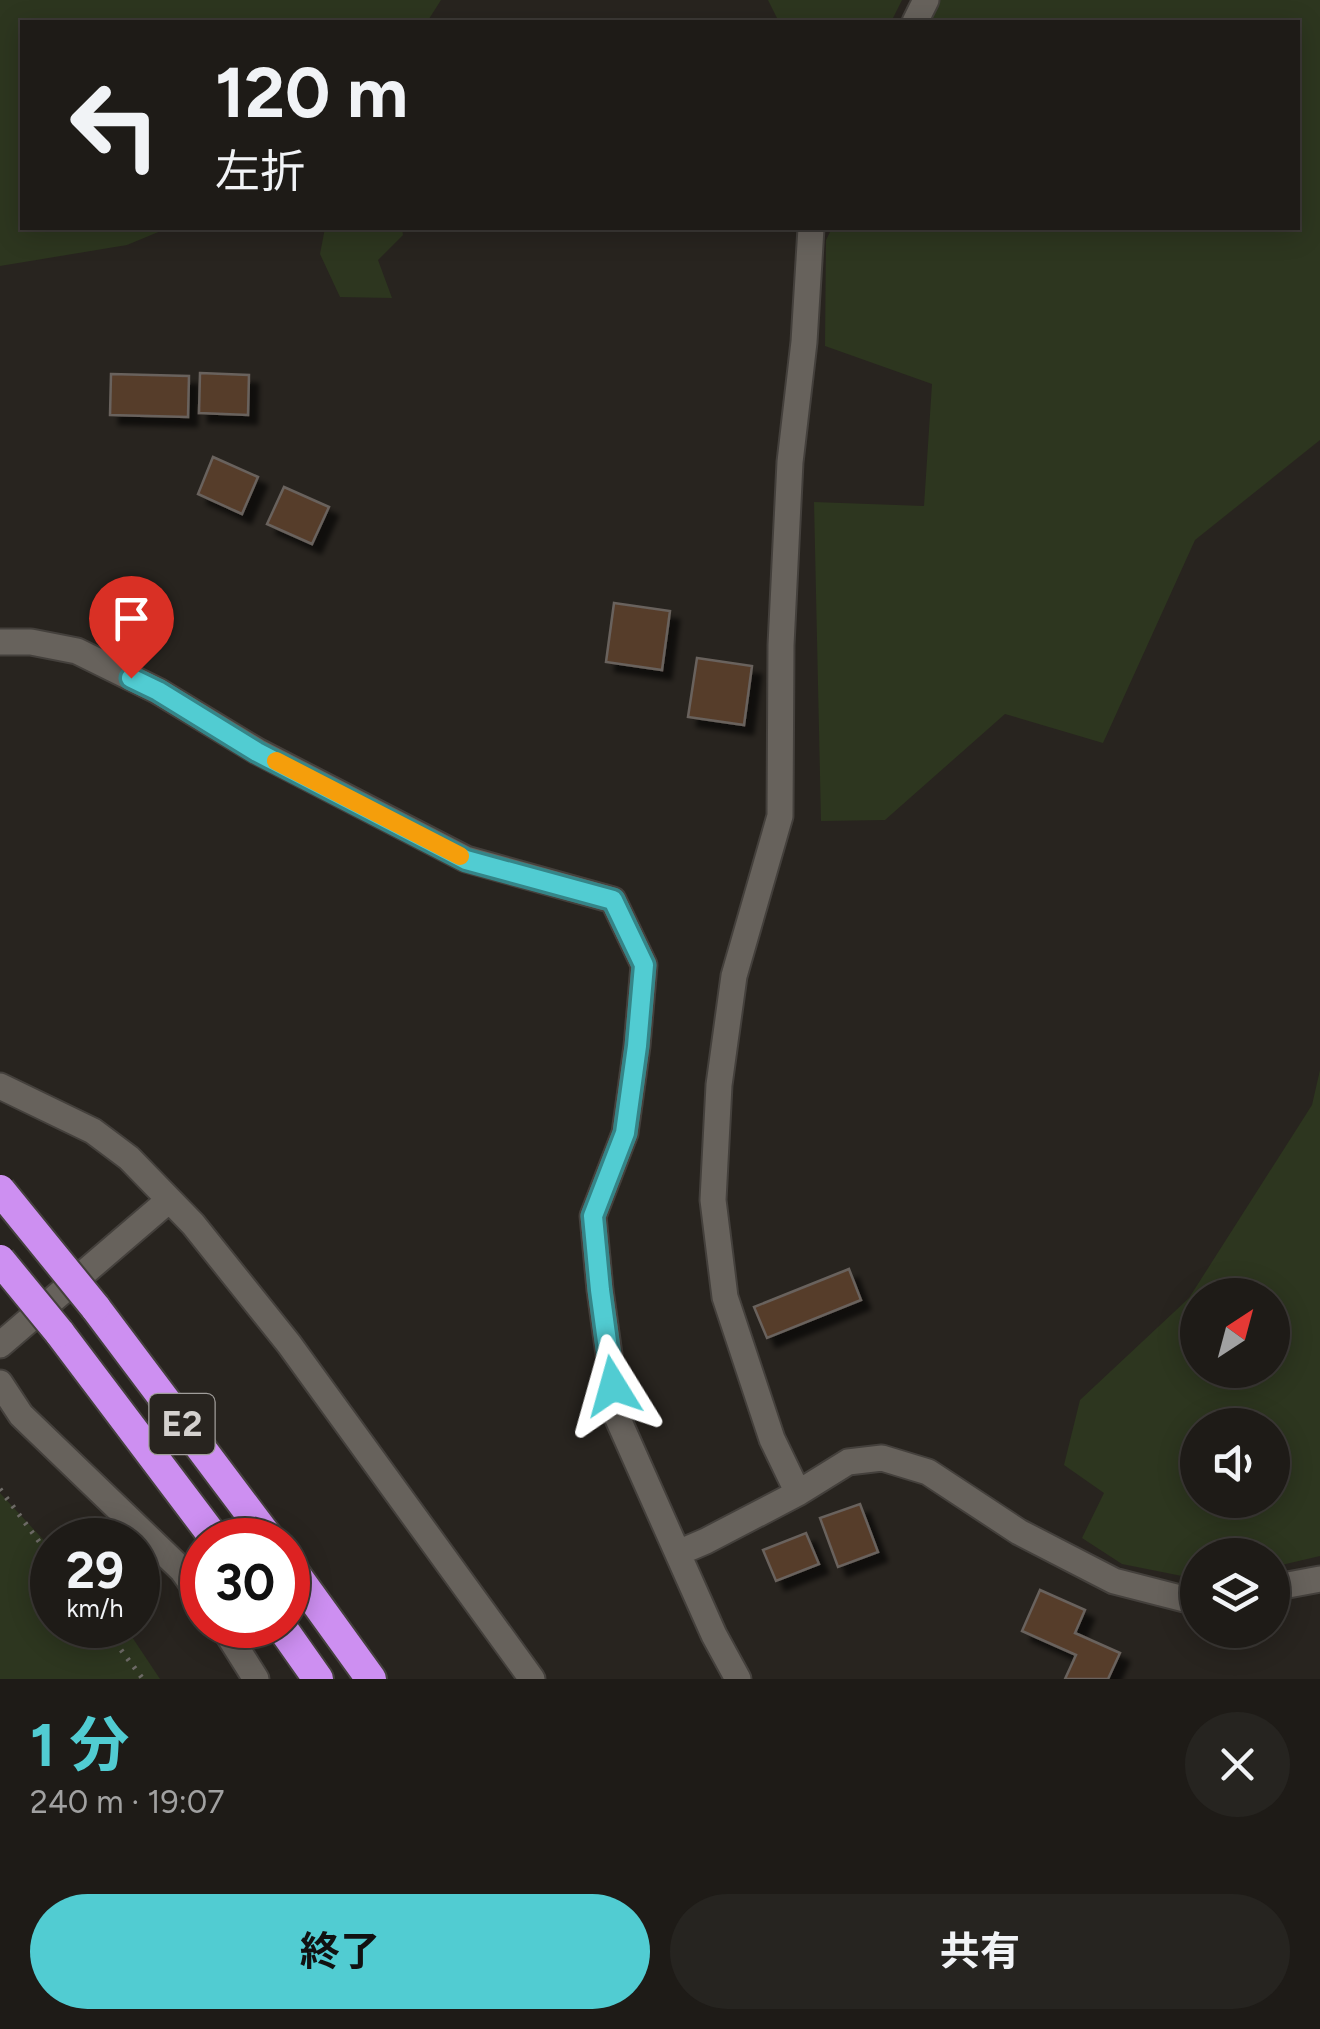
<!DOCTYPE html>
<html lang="ja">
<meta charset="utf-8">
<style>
body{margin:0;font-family:Figtree,"Noto Sans JP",sans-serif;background:#262420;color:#f1f3f6;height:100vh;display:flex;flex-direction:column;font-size:38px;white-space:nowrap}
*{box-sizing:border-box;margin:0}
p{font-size:32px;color:#a1a1a1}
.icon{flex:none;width:55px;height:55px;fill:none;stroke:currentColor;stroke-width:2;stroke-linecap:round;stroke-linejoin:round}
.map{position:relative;height:1679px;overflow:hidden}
.sheet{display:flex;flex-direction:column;background:#1e1b17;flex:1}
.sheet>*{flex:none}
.top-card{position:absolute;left:20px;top:20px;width:1280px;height:210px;border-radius:0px;box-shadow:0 5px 25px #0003,0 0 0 2px #3c3936;background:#1e1b17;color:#f1f3f6;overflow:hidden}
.needle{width:65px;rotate:36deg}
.controls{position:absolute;left:1180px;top:1278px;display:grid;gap:20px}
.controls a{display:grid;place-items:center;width:110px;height:110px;border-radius:50%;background:#1e1b17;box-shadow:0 5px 25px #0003,0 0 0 2px #3c3936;font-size:50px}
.speed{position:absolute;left:30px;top:1518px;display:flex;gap:20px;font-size:50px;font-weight:700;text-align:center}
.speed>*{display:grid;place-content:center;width:130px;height:130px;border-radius:50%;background:#1e1b17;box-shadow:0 5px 25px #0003,0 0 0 2px #3c3936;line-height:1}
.speed small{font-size:25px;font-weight:400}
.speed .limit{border:15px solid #d22;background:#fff;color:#111}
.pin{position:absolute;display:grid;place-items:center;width:85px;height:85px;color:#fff;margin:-102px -42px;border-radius:50% 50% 50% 0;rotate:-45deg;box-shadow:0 0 10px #0007}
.pin .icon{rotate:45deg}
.me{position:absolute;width:110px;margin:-55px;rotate:352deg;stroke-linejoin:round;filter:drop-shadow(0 0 8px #0008)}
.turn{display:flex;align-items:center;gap:35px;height:210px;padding:0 30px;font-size:45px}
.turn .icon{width:130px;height:130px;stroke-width:2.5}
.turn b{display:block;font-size:70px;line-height:85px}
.round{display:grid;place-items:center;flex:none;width:105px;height:105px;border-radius:52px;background:#262420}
.headline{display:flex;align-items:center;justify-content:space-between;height:170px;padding:0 30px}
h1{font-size:60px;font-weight:700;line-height:75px;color:#51ccd2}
.primary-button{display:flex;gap:20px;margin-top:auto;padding:20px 30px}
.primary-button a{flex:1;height:115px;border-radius:60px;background:#51ccd2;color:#111;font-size:40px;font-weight:700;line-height:115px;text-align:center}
.primary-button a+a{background:#262420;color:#f1f3f6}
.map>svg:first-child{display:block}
.green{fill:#2d361f;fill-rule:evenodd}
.building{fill:#573d2c;stroke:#69625d;stroke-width:2.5;filter:url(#shadow)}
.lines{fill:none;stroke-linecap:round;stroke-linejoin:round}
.street-casing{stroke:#44403c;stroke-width:29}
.highway-casing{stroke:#44403c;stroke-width:34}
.path{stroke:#6d6a66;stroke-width:5;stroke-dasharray:2.5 8;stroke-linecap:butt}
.street{stroke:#67625c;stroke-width:25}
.highway{stroke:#cd8ff1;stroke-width:30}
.highway-bridge-casing{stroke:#44403c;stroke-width:34;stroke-linecap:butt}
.highway-bridge{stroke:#cd8ff1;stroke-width:30}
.route-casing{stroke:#358588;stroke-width:25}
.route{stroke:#51ccd2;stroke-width:18}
.slow{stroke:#f59e0b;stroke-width:18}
.labels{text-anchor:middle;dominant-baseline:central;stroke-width:10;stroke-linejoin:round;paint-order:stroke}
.shield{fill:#28241f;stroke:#a09d9a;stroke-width:2.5}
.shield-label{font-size:35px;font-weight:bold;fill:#d4d1ce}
</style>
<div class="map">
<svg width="1320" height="1679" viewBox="0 0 1320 1679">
<defs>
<filter id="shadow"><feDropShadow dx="9" dy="9" stdDeviation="2.5" flood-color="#0009"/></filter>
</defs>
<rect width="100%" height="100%" fill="#28241f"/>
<!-- green -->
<path class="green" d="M0 0H441L427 22H22V228H168L127 245 0 266Z
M768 0H902L891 22H779Z
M936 0H1320V440L1195 540 1103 743 1005 714 885 820 821 821 814 502 924 506 932 384 825 346 826 240 832 228H1298V22H926Z
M325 228H402L403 235 378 260 392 298 340 297 320 254Z
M1320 1070V1556L1273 1567 1272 1555H1198L1197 1579 1122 1564 1082 1538 1104 1493 1064 1465 1080 1400 1189 1298 1312 1105ZM1272 1295V1370H1198V1295ZM1272 1425V1500H1198V1425Z
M0 1493 52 1549V1625H124L160 1679H0Z"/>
<!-- building -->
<path class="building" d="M200 373 249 375 248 415 199 413Z
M111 374 189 376 188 417 110 415Z
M213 457 258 477 242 514 198 494Z
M284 487 329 507 312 544 267 524Z
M614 603 670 611 662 670 606 662Z
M697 658 752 666 744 725 688 717Z
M849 1269 861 1300 767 1338 754 1307Z
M860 1504 878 1552 838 1567 820 1518Z
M806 1533 819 1564 776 1581 763 1550Z
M1040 1590 1085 1610 1075 1633 1120 1653 1108 1679H1065L1076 1655 1022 1631Z"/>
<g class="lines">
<!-- street casing -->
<g class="street-casing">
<path id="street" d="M915 22 926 0
M0 642H31L77 651 158 691 257 751 466 859 613 900 644 965 637 1046 625 1133 593 1216 600 1290 618 1419 714 1635 738 1679
M0 1086 93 1131 129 1158 193 1224 289 1344 532 1679
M0 1345 169 1200
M0 1383 21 1415 182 1570 202 1598
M798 1493 772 1439 725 1297 713 1200 719 1085 734 976 780 816 781 645 790 462 804 342 811 228
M678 1553 706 1541 798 1493 848 1462 882 1458 928 1472 1019 1532 1114 1581 1188 1600 1198 1598
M1272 1588 1320 1579
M222 1625 256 1679"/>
</g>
<!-- highway casing -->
<g class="highway-casing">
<path id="highway" d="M95 1307 270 1540
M59 1332 216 1540
M288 1564 371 1679
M280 1625 318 1679"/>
</g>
<!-- path -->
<path class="path" d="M0 1489 52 1559
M102 1625 143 1679"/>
<!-- street -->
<use href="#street" class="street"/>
<!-- highway -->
<use href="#highway" class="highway"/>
<!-- highway-bridge casing -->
<g class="highway-bridge-casing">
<path id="highway-bridge" d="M0 1190 95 1307
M0 1260 59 1332"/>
</g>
<!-- highway-bridge -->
<use href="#highway-bridge" class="highway-bridge"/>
</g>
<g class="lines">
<!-- route casing -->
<g class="route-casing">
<path id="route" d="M131 678 158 691 257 752 466 860 613 900 644 965 637 1046 625 1133 593 1216 600 1290 613 1386"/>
</g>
<!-- route -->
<use href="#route" class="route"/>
<!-- slow -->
<path class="slow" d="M276 761 460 856"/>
</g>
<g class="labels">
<!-- shield labels -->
<rect class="shield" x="149.5" y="1394" width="65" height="60" rx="8"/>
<g class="shield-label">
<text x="182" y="1424">E2</text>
</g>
</g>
</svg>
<div class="controls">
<a><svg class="needle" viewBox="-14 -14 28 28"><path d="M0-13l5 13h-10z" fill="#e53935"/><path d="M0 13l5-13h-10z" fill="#a1a1a1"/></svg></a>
<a><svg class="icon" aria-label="sound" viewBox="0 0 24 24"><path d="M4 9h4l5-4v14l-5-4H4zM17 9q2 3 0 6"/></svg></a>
<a><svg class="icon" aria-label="layers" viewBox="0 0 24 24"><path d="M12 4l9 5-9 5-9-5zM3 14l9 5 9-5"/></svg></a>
</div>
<div class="speed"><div>29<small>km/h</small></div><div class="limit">30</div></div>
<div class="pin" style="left:131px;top:678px;background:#d93025"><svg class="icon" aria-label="arrive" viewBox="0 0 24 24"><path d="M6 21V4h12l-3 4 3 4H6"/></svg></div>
<svg class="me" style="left:613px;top:1386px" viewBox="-20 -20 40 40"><path d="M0-17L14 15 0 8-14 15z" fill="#51ccd2" stroke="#fff" stroke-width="4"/></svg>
<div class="top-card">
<div class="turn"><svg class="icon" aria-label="left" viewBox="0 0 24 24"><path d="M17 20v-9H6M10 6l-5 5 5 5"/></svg><div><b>120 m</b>左折</div></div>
</div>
</div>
<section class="sheet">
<div class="headline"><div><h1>1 分</h1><p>240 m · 19:07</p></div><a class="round"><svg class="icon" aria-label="close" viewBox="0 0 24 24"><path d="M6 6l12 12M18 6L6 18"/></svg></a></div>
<div class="primary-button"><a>終了</a><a>共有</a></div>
</section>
